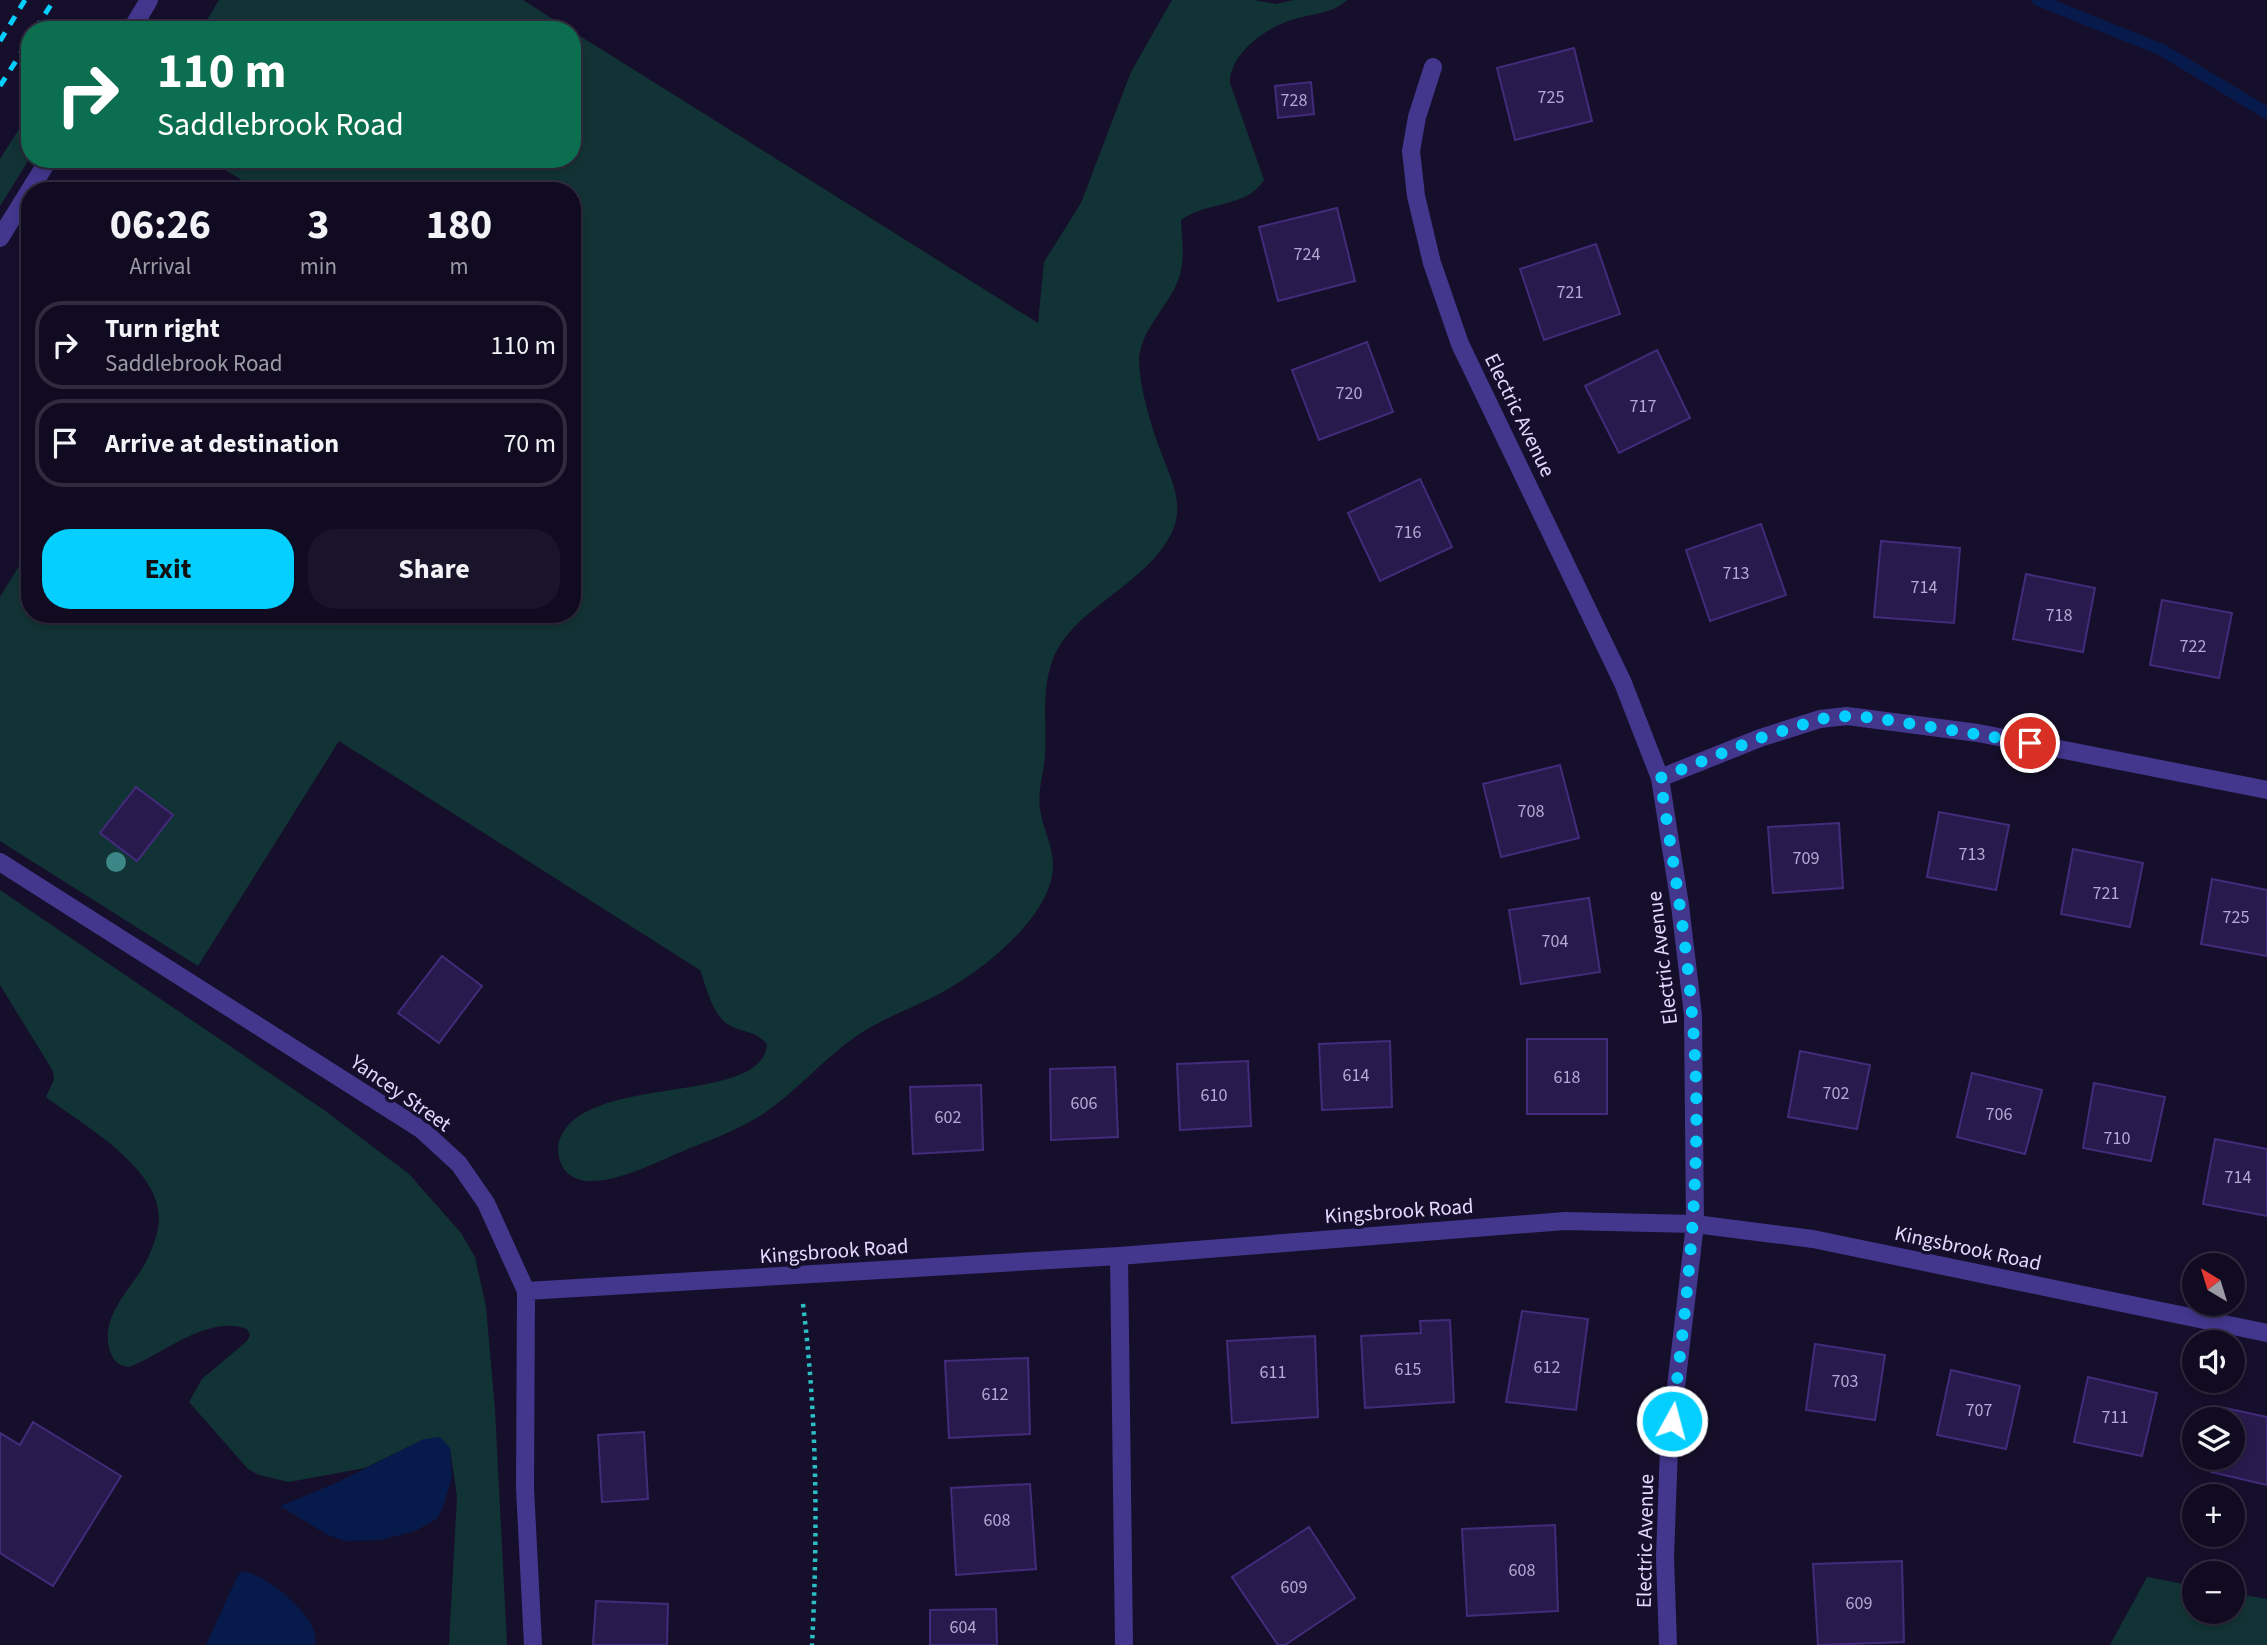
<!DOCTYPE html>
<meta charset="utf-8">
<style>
body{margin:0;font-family:"Source Sans 3",sans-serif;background:#191429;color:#f1f3f6;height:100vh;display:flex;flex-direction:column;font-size:26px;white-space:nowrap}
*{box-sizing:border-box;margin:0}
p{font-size:23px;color:#9c9ba5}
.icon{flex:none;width:38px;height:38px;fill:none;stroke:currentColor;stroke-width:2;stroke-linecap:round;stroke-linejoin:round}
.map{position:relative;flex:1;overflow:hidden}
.drawer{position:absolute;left:21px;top:182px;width:560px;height:441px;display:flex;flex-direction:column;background:#100b20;border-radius:28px;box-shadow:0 4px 10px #0003,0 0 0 2px #302b3e}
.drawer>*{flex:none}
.guide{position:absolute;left:21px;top:21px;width:560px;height:147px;border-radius:28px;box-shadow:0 4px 10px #0003,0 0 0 2px #302b3e;background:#0b6e4f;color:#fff;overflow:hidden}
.needle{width:46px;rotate:322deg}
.buttons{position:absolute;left:2182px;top:1253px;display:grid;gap:14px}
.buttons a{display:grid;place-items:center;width:63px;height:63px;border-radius:50%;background:#100b20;box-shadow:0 4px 10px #0003,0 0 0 2px #302b3e;font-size:35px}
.pin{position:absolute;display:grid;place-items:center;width:60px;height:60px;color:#fff;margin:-30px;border:4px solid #fff;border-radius:50%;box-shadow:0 2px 7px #0007}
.me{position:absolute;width:77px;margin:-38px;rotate:7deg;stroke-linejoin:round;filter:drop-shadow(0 0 5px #0008)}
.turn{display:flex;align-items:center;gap:24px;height:147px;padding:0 21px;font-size:32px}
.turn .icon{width:91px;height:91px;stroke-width:2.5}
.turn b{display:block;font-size:49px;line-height:60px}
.eta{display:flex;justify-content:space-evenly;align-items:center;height:119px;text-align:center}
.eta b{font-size:42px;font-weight:700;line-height:49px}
.primary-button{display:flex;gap:14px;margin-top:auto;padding:14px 21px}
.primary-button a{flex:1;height:80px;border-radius:28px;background:#05cfff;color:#111;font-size:28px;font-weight:700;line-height:80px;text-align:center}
.primary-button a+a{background:#191429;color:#f1f3f6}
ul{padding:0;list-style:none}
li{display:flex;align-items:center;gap:21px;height:88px;margin:0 14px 10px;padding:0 7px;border:4px solid #302b3e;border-radius:28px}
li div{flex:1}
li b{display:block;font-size:26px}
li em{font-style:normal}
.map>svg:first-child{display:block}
.green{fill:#123335}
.water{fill:#071a4c}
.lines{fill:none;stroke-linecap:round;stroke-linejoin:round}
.stream{stroke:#071a4c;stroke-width:12}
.building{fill:#291a4d;stroke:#422b7b;stroke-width:2}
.path{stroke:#29bfc4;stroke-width:4.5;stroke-dasharray:3.5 5;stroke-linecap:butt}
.minor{stroke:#42378d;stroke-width:18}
.rail{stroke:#05cfff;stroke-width:5;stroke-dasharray:10 9;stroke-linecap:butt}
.tree{fill:#3c8687}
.route{stroke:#05cfff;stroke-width:12;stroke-dasharray:0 21.6}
.labels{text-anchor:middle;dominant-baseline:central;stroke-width:7;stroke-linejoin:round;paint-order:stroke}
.number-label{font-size:18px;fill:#b3a9d2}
.street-label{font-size:21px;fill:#e1d9ff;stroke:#160f2b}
</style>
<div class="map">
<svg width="2267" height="1645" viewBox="0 0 2267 1645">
<rect width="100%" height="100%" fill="#160f2b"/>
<!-- green -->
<path class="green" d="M219 0H523L570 30H201Z
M1172 0H1254L1276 4 1294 0H1347C1333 14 1309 14 1291 20 1266 28 1229 54 1230 83L1264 180C1247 208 1206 201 1181 220 1182 241 1186 263 1177 283 1166 309 1139 332 1139 362 1140 389 1150 422 1159 447 1169 476 1186 502 1172 532 1148 583 1080 605 1056 652 1040 686 1047 719 1045 755 1044 773 1037 792 1040 810 1043 828 1053 847 1053 865 1053 916 982 971 941 993 913 1008 882 1018 855 1037 822 1060 796 1092 763 1114 737 1131 704 1142 676 1154 650 1165 585 1199 564 1169 558 1159 556 1149 560 1139 586 1072 763 1107 767 1044 756 1032 747 1033 733 1027 713 1019 707 989 700 970L339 741 198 966 0 841V597L30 548V614H572V191H259L208 159H572V31L1038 323 1044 262 1081 203 1131 72Z
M30 112V158L0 206V159Z
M0 890 324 1110 409 1174 461 1233 475 1257 486 1307 495 1410 507 1645H449L457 1497 450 1448 424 1439 365 1468 289 1482 259 1475 248 1469 189 1402 202 1379 247 1341 250 1335 247 1329C208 1314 162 1355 129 1367 118 1365 114 1362 110 1351 99 1315 133 1288 147 1260 153 1247 159 1232 159 1218 159 1167 83 1125 46 1097L54 1080 53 1071 0 985Z
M2147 1577 2194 1586V1612H2233V1593L2267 1599V1645H2110Z"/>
<!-- water -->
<path class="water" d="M440 1437 450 1448 452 1477 442 1510 436 1519 415 1531 380 1540 345 1541 326 1534 280 1506 334 1484 424 1439Z
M244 1571C267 1576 322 1618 315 1645H206L238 1575Z"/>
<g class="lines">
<!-- stream -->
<path class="stream" d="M2038 0 2162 50 2267 113"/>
</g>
<!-- building -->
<path class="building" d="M1574 48 1592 121 1515 140 1497 68Z
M1311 82 1314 114 1278 118 1275 86Z
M1337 208 1355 281 1278 301 1259 227Z
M1596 244 1620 314 1544 340 1520 269Z
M1367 342 1393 412 1319 440 1292 370Z
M1657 350 1690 418 1619 453 1585 386Z
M1420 479 1452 547 1380 581 1348 513Z
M1761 524 1786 595 1710 621 1686 550Z
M1881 541 1960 548 1954 623 1874 617Z
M2026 574 2095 588 2083 652 2013 639Z
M2162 600 2232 613 2219 678 2150 665Z
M1560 765 1579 838 1501 857 1483 784Z
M136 787 173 815 137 861 100 833Z
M1939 812 2009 825 1996 890 1927 877Z
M1839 823 1843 888 1773 893 1768 827Z
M2073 849 2143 863 2130 927 2061 914Z
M2212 879 2267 890V956L2201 944Z
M1589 898 1600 972 1521 984 1509 910Z
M442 956 482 986 439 1043 398 1013Z
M1527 1039H1607V1114H1527Z
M1390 1041 1392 1107 1322 1110 1319 1044Z
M1800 1051 1870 1065 1857 1129 1788 1117Z
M1248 1061 1251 1126 1180 1130 1177 1064Z
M1115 1067 1118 1137 1051 1140 1050 1069Z
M1972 1073 2042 1090 2025 1154 1957 1137Z
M2094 1083 2165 1097 2151 1161 2083 1148Z
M981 1085 983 1150 913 1154 910 1087Z
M2215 1139 2267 1149V1216L2203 1204Z
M1522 1311 1588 1319 1576 1410 1506 1402Z
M1450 1320 1454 1402 1365 1408 1361 1336 1421 1333 1420 1321Z
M1315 1336 1318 1417 1232 1423 1227 1341Z
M1815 1344 1885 1355 1875 1420 1806 1410Z
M1028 1358 1030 1434 949 1438 945 1361Z
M1951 1370 2020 1386 2006 1449 1937 1435Z
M2088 1377 2157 1393 2142 1456 2074 1442Z
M2225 1408 2267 1417V1485L2211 1472 2214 1458H2233V1419H2223Z
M33 1422 121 1476 53 1586 0 1553V1433L20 1445Z
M644 1432 648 1499 602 1502 598 1435Z
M1030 1484 1036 1569 956 1575 951 1488Z
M1555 1525 1558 1611 1467 1616 1462 1529Z
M1309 1527 1355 1598 1285 1645H1278L1232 1577Z
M1902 1561 1904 1642 1818 1645 1813 1564Z
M596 1601 668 1604 667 1645H593Z
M996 1609 997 1645H930V1610Z"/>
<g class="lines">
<!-- path -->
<path class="path" d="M803 1304C817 1419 818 1529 812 1645"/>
<!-- minor -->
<path class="minor" d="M131 30 149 0
M1433 67 1417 117 1411 151 1416 196 1432 263 1460 344 1623 683 1660 778 1680 905 1693 1015 1695 1224 1669 1447 1665 1557 1668 1645
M0 238 49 159
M1660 778 1760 738 1820 719 1847 716 1978 733 2267 790
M0 862 422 1130 459 1164 486 1203 526 1291 525 1488 533 1645
M1119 1256 1124 1645
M526 1291 1119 1256 1565 1221 1695 1224 1813 1239 2267 1333"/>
<!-- rail -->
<path class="rail" d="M35 30 54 0
M0 41 25 0
M0 86 30 39"/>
</g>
<!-- trees -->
<circle class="tree" cx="116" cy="862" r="10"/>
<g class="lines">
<!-- route -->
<path class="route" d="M1672 1421C1689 1286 1704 1151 1692 1014 1686 935 1672 856 1660 778L1760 738 1820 719 1847 716 1876 718 2030 743"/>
</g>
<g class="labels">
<!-- number labels -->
<g class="number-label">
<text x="1551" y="97">725</text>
<text x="1294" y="100">728</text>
<text x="1307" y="254">724</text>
<text x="1570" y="292">721</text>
<text x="1349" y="393">720</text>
<text x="1643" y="406">717</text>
<text x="1408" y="532">716</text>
<text x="1736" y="573">713</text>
<text x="1924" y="587">714</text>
<text x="2059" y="615">718</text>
<text x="2193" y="646">722</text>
<text x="1531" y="811">708</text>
<text x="1972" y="854">713</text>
<text x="1806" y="858">709</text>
<text x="2106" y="893">721</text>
<text x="2236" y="917">725</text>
<text x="1555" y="941">704</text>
<text x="1356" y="1075">614</text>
<text x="1567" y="1077">618</text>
<text x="1836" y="1093">702</text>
<text x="1214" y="1095">610</text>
<text x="1084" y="1103">606</text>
<text x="1999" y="1114">706</text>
<text x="948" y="1117">602</text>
<text x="2117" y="1138">710</text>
<text x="2238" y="1177">714</text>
<text x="1547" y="1367">612</text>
<text x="1408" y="1369">615</text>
<text x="1273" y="1372">611</text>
<text x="1845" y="1381">703</text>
<text x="995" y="1394">612</text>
<text x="1979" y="1410">707</text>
<text x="2115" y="1417">711</text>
<text x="997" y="1520">608</text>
<text x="1522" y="1570">608</text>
<text x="1294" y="1587">609</text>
<text x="1859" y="1603">609</text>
<text x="963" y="1627">604</text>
</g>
<!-- street labels -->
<g class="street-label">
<text transform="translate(1520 415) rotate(64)">Electric Avenue</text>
<text transform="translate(1662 958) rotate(-97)">Electric Avenue</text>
<text transform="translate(401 1093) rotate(35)">Yancey Street</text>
<text transform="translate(1399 1211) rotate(-4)">Kingsbrook Road</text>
<text transform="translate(1968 1248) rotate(12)">Kingsbrook Road</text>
<text transform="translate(834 1251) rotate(-4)">Kingsbrook Road</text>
<text transform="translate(1645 1541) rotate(-89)">Electric Avenue</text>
</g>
</g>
</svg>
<div class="buttons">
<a><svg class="needle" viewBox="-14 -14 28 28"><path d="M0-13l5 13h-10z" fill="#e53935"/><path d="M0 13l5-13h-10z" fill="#9c9ba5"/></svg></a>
<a><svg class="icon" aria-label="sound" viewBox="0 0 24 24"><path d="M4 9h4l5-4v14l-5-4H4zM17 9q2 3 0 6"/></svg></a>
<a><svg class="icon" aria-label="layers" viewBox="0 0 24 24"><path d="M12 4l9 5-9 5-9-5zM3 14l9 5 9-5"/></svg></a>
<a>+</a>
<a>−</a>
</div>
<div class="pin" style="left:2030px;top:743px;background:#d93025"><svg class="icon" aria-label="arrive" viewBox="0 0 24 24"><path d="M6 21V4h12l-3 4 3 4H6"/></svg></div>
<svg class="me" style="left:1672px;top:1421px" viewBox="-20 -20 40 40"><circle r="17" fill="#05cfff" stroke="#fff" stroke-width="3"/><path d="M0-11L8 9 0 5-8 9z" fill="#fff"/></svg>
<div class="guide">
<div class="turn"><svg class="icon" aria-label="right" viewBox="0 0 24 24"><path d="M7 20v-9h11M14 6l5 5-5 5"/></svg><div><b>110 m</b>Saddlebrook Road</div></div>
</div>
<section class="drawer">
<div class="eta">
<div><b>06:26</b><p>Arrival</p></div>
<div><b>3</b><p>min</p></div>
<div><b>180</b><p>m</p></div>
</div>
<ul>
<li><svg class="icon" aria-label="right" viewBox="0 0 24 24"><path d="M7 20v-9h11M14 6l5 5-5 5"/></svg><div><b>Turn right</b><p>Saddlebrook Road</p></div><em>110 m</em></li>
<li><svg class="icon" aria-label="arrive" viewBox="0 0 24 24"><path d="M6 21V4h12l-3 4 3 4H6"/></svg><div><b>Arrive at destination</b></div><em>70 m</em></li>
</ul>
<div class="primary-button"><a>Exit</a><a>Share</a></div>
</section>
</div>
